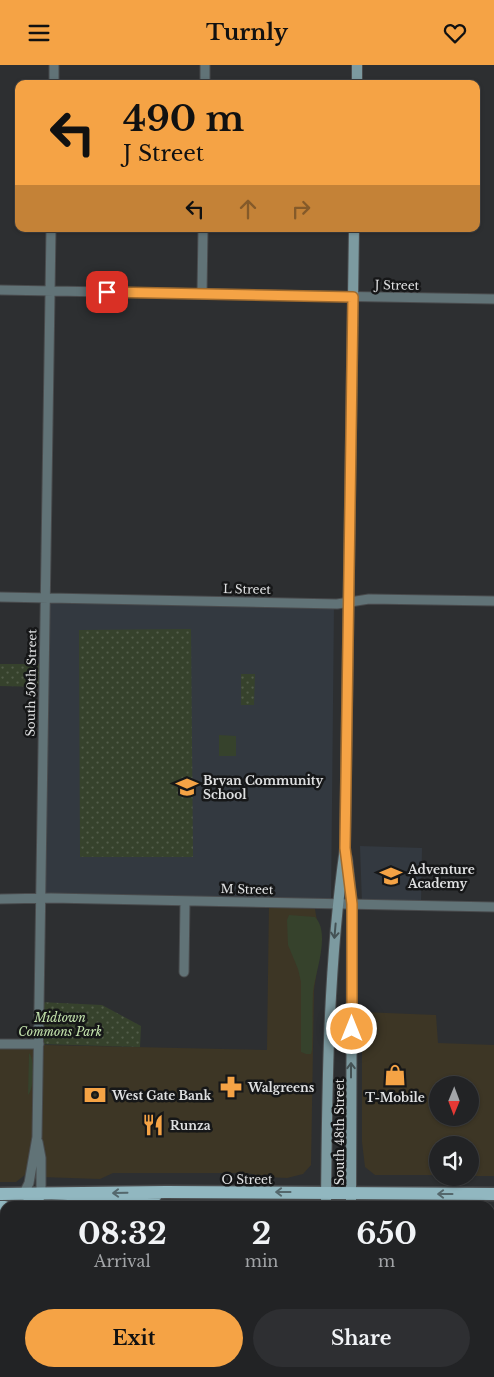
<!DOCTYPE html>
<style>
body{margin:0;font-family:"Libre Baskerville",serif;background:#2e2f32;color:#f1f3f6;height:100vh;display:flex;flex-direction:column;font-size:19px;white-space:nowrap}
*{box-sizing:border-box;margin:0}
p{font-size:16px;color:#a2a4a7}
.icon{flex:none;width:28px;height:28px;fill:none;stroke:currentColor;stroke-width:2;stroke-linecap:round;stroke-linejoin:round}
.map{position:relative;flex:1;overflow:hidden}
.side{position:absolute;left:0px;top:1136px;width:495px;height:176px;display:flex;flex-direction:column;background:#222325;border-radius:15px 15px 0 0;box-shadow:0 1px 4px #0004,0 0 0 1px #3f4042}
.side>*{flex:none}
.top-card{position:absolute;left:15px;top:15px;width:465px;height:152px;border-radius:10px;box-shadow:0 1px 4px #0004,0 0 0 1px #3f4042;background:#f5a345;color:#111;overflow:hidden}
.needle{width:32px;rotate:181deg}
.buttons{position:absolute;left:429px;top:1011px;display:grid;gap:10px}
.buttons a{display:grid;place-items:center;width:50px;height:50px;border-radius:50%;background:#222325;box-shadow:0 1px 4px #0004,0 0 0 1px #3f4042;font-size:25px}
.pin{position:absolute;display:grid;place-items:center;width:42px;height:42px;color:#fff;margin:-21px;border-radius:10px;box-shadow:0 2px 8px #0006}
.me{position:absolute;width:55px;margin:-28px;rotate:0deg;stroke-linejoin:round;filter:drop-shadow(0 0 4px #0008)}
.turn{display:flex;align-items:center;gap:18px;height:105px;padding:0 25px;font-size:22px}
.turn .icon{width:65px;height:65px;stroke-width:2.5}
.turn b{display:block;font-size:35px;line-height:42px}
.lanes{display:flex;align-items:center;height:48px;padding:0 25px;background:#0003;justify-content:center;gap:25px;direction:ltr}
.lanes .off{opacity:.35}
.eta{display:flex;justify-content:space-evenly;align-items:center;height:85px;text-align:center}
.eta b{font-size:30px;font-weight:700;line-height:35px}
.primary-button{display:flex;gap:10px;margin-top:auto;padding:10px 25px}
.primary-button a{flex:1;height:58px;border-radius:30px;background:#f5a345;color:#111;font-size:20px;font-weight:700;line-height:58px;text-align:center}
.primary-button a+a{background:#2e2f32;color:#f1f3f6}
header{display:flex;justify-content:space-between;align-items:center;height:65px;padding:0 25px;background:#f5a345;color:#111;font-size:22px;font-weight:700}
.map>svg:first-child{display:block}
.commercial{fill:#3d3625;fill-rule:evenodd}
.built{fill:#333940}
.grass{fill:#36422c}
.park{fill:url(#park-dots)}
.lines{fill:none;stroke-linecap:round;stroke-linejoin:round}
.minor-casing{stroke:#494b4d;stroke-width:11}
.secondary-casing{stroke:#494b4d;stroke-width:12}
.primary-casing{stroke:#494b4d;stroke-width:15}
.minor{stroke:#617377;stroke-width:9}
.secondary{stroke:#7c9aa0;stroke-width:10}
.primary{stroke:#91b7c0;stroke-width:12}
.oneway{stroke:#445255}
.oneway2{stroke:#54676c}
.route-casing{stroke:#9f6a2d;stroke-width:12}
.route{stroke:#f5a345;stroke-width:9}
.labels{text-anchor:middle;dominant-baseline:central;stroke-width:5;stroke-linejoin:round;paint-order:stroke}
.street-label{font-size:12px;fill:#dfe0e1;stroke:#161718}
.poi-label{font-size:12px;font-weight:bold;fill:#dfe0e1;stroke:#161718;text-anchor:start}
.park-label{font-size:12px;font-style:italic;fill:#c4e4ad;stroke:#161718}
</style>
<header><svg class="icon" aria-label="menu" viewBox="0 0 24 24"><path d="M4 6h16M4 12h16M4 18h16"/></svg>Turnly<svg class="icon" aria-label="heart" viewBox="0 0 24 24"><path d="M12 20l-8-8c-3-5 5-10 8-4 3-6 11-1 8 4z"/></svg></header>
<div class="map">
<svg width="494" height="1312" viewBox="0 0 494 1312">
<defs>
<pattern id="park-dots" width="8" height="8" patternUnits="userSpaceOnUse" patternTransform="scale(1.25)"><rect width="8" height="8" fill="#36422c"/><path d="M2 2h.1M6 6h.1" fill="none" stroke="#535d4a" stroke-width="1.8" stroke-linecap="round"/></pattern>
</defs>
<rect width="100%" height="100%" fill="#2d2f31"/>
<!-- commercial -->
<path class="commercial" d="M269 837 314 838 317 856 319 891 314 925 311 1100 303 1109 287 1113 267 1112 247 1108H113L100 1114 41 1112V1093L31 1105 16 1117H0V979L267 985Z
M362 947 436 950 438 978 494 980V1111H470V1080H438L437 1110H375L365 1102 362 1077ZM438 1020H470V1052H438Z
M490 1173H494V1312H367V1308H490Z
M0 1206 5 1208V1308H17V1312H0Z
M49 1308H312V1312H49Z"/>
<!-- built -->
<path class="built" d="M45 533 334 538 331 839 41 834Z
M360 781 422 783 421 840 362 839Z"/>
<!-- grass -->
<path class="grass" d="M219 670 236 671V691H219Z
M289 850 315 852C331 868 315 908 313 927 312 946 313 966 312 985L311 989H306L301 987V917L298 904 288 880 287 855Z
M29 988C35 994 34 1025 28 1030Z
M187 1308H311V1312H299L298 1310 293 1309 190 1308 189 1312H188Z"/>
<!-- park -->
<path class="park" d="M191 564 193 792H80L79 565Z
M0 599H44V622L0 621Z
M241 609H255L254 640H241Z
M39 937 102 940 141 961 140 982 39 979Z
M0 1173H5V1208L0 1206Z"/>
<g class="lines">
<!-- minor casing -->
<g class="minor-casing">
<path id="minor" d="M54 19V0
M205 19V0
M0 225 494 234
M202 229 203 164
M0 532 337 539 369 534 494 536
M0 834 51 833 494 842
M184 907 185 836
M0 979H39
M38 1077 41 1093V1129
M23 1130 29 1118 37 1072 51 164
M34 1312V1308"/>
</g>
<!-- secondary casing -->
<g class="secondary-casing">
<path id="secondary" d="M357 19V0
M347 793 352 839 351 1141
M326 1141C327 1022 328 902 345 783L354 164
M324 1312V1308
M349 1312V1308"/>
</g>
<!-- primary casing -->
<g class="primary-casing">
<path id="primary" d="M0 1129 166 1127 494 1129
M24 1141 32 1138 41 1129
M52 1141 138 1137 156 1130
M0 1142H5
M0 1152H5
M490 1155H494"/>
</g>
<!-- minor -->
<use href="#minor" class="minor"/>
<!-- secondary -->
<use href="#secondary" class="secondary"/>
<!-- primary -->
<use href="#primary" class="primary"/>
</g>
<!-- one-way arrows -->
<defs><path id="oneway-shaft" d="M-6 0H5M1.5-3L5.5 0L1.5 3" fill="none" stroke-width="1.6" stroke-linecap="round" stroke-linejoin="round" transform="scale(1.25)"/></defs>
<g class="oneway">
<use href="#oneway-shaft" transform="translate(335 866) rotate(95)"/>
<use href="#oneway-shaft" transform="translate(351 1005) rotate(-90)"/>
</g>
<g class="oneway2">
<use href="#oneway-shaft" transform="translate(283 1127) rotate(-180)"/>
<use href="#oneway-shaft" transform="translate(120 1128) rotate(179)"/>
<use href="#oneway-shaft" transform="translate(445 1129) rotate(-180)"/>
</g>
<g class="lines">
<!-- route casing -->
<g class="route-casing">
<path id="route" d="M107 227 353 232 345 783 352 839V964"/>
</g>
<!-- route -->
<use href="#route" class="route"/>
</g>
<!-- icons -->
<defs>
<g id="school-bare" transform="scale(1.725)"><path d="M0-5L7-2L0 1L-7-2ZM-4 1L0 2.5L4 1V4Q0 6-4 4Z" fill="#f5a345" stroke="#161718" stroke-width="2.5" paint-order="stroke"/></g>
<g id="shop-bare" transform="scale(1.725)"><path d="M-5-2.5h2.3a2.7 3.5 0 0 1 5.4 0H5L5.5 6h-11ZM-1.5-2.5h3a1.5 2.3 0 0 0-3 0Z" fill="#f5a345" stroke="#161718" stroke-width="2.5" paint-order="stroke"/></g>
<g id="pharmacy-bare" transform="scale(1.725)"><path d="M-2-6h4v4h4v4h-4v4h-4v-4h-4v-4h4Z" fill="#f5a345" stroke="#161718" stroke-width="2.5" paint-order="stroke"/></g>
<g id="bank-bare" transform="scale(1.725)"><path d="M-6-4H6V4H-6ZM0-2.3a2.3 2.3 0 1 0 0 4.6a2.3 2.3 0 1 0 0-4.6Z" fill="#f5a345" stroke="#161718" stroke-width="2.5" paint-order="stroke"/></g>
<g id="restaurant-bare" transform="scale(1.725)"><path d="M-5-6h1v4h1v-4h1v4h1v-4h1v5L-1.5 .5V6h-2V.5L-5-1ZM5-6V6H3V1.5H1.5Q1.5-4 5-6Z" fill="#f5a345" stroke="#161718" stroke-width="2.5" paint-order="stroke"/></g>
</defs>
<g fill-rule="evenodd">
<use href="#school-bare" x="187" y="722"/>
<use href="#school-bare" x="391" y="811"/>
<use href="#shop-bare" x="395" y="1010"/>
<use href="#pharmacy-bare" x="231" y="1022"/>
<use href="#bank-bare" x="95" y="1030"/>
<use href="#restaurant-bare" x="153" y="1060"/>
</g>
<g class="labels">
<!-- street labels -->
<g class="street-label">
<text transform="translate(397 220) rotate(1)">J Street</text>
<text transform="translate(247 524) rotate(1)">L Street</text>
<text transform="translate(31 618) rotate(-89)">South 50th Street</text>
<text transform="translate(247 824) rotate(1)">M Street</text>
<text transform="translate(339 1067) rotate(-90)">South 48th Street</text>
<text x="247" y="1114">O Street</text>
</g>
<!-- poi labels -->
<g class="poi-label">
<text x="203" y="715">Bryan Community<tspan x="203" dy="14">School</tspan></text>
<text x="408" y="804">Adventure<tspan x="408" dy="14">Academy</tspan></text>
<text x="248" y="1022">Walgreens</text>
<text x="112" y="1030">West Gate Bank</text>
<text x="395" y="1032" text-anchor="middle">T-Mobile</text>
<text x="170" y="1060">Runza</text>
</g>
<!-- park labels -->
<g class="park-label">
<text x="60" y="952">Midtown<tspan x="60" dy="14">Commons Park</tspan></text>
</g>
</g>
</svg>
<div class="buttons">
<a><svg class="needle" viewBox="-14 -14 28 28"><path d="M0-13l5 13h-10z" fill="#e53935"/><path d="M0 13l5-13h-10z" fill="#a2a4a7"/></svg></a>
<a><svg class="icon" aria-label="sound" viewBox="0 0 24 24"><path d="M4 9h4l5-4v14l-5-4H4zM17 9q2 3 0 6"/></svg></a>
</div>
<div class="pin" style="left:107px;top:227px;background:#d93025"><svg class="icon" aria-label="arrive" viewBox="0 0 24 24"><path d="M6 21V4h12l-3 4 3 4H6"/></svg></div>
<svg class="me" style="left:352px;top:964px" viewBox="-20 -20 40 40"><circle r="17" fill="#f5a345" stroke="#fff" stroke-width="3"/><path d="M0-11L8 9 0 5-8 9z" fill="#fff"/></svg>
<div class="top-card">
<div class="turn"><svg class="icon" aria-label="left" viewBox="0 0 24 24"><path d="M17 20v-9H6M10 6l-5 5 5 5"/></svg><div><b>490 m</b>J Street</div></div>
<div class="lanes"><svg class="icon" aria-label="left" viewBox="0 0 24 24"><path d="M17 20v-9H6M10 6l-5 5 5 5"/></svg><svg class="icon off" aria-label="ahead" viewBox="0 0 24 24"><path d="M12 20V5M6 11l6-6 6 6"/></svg><svg class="icon off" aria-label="right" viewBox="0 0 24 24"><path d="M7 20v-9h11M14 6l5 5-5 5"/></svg></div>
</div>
<section class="side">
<div class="eta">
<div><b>08:32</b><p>Arrival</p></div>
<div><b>2</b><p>min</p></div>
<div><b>650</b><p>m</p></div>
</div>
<div class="primary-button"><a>Exit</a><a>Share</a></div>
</section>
</div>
